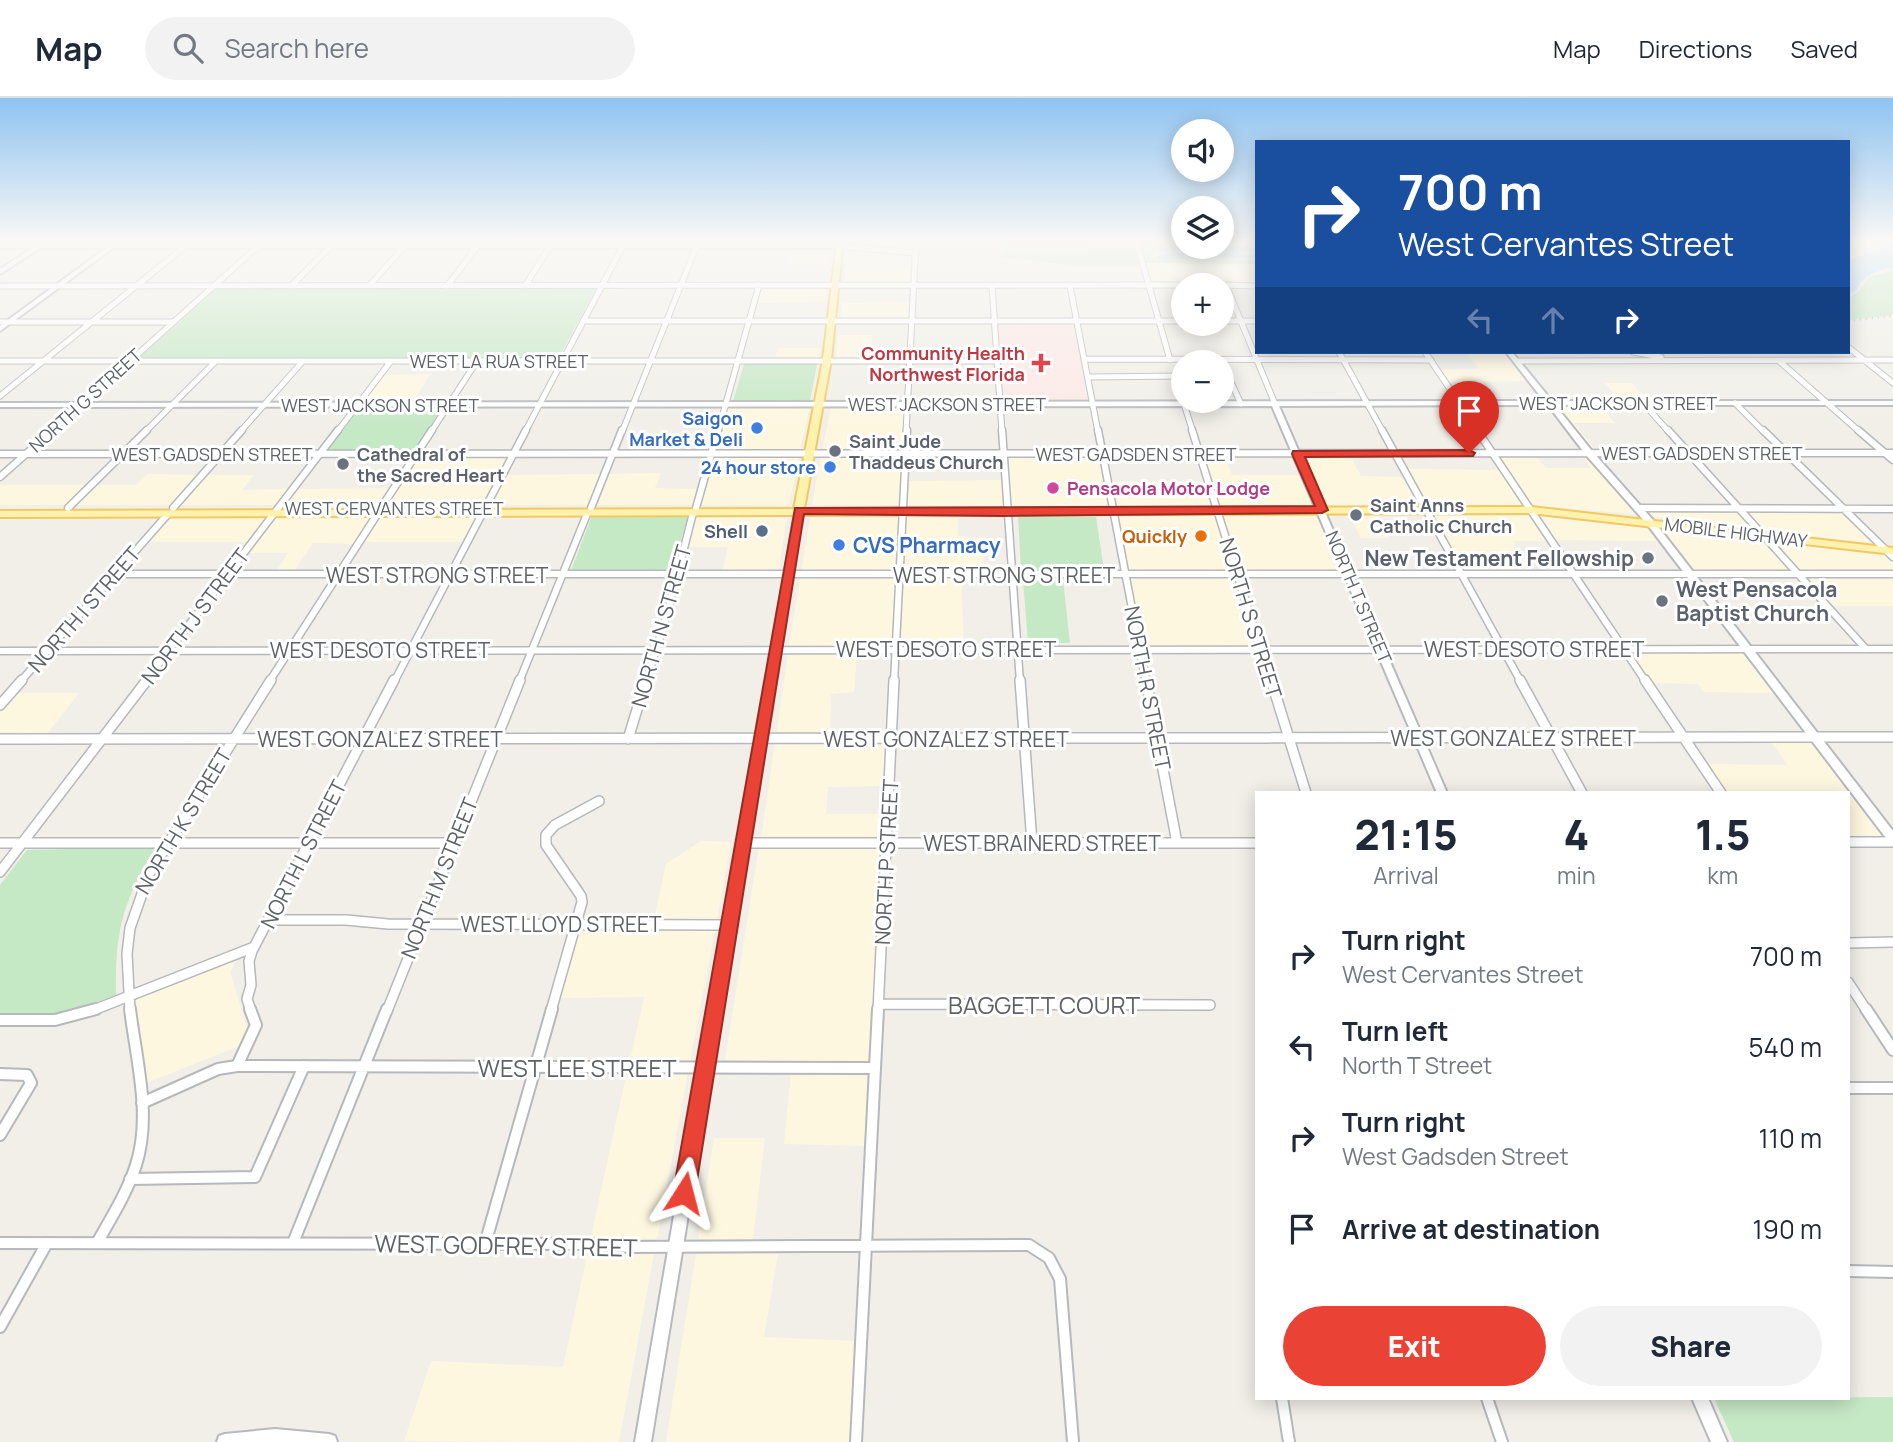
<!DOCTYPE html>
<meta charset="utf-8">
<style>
body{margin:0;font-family:Manrope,sans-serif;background:#f2f2f3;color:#1f2937;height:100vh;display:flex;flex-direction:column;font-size:26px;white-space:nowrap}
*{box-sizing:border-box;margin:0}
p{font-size:23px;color:#747a83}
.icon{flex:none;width:38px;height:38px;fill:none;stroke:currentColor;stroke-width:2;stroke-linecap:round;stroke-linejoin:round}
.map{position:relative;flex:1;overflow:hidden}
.drawer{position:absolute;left:1255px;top:693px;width:595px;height:609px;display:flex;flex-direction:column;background:#fff;border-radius:0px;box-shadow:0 4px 18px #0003}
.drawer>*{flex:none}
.top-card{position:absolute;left:1255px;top:42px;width:595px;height:214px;border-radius:0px;box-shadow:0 4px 18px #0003;background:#1a4fa0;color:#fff;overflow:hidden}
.buttons{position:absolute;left:1171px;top:21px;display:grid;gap:14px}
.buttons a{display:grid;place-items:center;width:63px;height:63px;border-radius:50%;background:#fff;box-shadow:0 4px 18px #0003;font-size:35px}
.pin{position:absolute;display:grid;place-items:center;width:60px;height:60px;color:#fff;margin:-72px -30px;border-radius:50% 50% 50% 0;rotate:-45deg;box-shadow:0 0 7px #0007}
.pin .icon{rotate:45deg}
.me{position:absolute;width:77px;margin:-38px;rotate:9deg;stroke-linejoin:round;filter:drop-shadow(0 0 5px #0008)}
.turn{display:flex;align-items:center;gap:24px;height:147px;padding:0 28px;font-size:32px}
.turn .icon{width:91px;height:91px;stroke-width:2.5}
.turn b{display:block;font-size:49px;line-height:60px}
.lanes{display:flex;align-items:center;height:66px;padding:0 28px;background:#0003;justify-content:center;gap:35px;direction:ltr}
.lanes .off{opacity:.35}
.eta{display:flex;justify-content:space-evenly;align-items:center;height:119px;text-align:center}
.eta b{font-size:42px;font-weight:800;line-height:49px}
.primary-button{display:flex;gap:14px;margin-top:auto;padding:14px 28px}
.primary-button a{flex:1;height:80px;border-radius:42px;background:#ea4335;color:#fff;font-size:28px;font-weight:800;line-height:80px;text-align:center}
.primary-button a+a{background:#f2f2f3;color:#1f2937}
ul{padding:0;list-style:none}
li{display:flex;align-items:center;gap:21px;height:91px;padding:0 28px}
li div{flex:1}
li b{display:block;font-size:26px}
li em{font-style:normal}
header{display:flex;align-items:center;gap:42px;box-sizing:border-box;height:98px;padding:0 35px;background:#fff;border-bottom:2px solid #e0e1e3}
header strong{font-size:33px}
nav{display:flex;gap:38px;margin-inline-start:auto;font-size:24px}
.search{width:490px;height:63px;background:#f2f2f3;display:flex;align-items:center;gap:18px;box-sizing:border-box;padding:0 24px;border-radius:38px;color:#747a83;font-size:26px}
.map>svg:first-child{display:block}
.commercial{fill:#fef7e0}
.medical{fill:#fce8e6}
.green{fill:#c5e8c5}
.water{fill:#aadaff}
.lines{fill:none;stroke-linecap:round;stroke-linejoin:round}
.street-far3-casing{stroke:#b5b8bc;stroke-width:7}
.street-far2-casing{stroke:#b5b8bc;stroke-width:9}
.street-far1-casing{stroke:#b5b8bc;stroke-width:12}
.street-casing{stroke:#b5b8bc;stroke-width:14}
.secondary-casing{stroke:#b6babf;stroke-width:4}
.primary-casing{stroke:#f2c960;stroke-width:4}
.street-far3{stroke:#fff;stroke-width:5}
.street-far2{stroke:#fff;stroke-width:6}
.street-far1{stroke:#fff;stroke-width:9}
.street{stroke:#fff;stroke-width:10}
.secondary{fill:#fff;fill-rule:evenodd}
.primary{fill:#fff2af;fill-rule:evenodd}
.rail{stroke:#b6b7b8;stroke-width:2;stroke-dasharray:1 5;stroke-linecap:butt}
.route{fill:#ea4335;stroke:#982c22;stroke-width:2}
.health-dot{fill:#e0444e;stroke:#fff;stroke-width:2.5}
.shop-dot{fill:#3f7fe0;stroke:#fff;stroke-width:2.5}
.worship-dot{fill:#6b7280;stroke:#fff;stroke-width:2.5}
.hotel-dot{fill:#d1479c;stroke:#fff;stroke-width:2.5}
.service-dot{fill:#5c6f8a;stroke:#fff;stroke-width:2.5}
.food-dot{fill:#e8710a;stroke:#fff;stroke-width:2.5}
.labels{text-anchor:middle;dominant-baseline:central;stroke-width:6;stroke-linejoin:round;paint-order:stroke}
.far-health-label{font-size:18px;font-weight:bold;fill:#be3a42;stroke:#fff;text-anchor:end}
.far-street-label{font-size:18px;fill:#5f6368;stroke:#fff}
.far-shop-label{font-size:18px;font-weight:bold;fill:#366cbe;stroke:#fff;text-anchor:end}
.far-worship-label{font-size:18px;font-weight:bold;fill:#5b616d;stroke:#fff;text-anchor:start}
.far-hotel-label{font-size:18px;font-weight:bold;fill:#b23c85;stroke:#fff;text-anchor:start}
.far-service-label{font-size:18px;font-weight:bold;fill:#4e5e75;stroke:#fff;text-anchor:end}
.far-food-label{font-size:18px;font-weight:bold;fill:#c56008;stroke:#fff;text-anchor:end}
.shop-label{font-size:21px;font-weight:bold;fill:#366cbe;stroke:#fff;text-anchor:start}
.worship-label{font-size:21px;font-weight:bold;fill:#5b616d;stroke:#fff;text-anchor:end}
.street-label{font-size:21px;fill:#5f6368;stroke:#fff}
.near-street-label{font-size:24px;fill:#5f6368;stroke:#fff}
</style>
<header>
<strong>Map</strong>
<div class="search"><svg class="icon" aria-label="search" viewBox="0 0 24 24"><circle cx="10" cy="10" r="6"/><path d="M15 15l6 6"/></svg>Search here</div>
<nav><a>Map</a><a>Directions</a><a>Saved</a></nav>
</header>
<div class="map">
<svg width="1893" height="1344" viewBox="0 0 1893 1344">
<rect width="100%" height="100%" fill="#f1efe8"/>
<!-- commercial -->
<path class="commercial" d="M848 142H913V154L847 147Z
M794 149H832L830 166H790Z
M847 149 884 156H913L911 186H844Z
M1144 165 1256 166V187L1149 186Z
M829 188 825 204 757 205 762 189Z
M910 204 909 222H840L842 205Z
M838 237H872L870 261H836Z
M778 250H820L818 261H775Z
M1507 255 1529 283 1448 284 1439 271H1479L1468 256Z
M430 276 413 305H361L383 277Z
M1605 285H1632L1649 304H1551L1550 303H1620Z
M1554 307H1642L1601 308 1615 325H1574L1596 353H1591Z
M728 308H810L800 354H714Z
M831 308H904L903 354H822Z
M1100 357 1109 407H1011L1007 358Z
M1491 357 1525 407 1425 406 1407 371 1499 372Z
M1498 357H1535L1546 370H1591L1582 357H1588L1641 417 1532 407Z
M418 358H510L483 407H386Z
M713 358H799L789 407H700Z
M821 358H903L900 407H812Z
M1204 358H1224L1232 377H1304L1317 407H1220Z
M1301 358H1350L1361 378 1404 379 1419 406 1323 407Z
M661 375 655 390 697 391 693 407H595L607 376Z
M147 376 199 377 172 407H75L95 387H136Z
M601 376 588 407H490L506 377Z
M206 377H254L242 392 289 391 277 407H179Z
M1003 382 1005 407H907L908 383Z
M1111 383H1206L1213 407H1116Z
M0 387H88L68 407H0Z
M391 390 379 407H283L296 391Z
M1642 413H1737L1753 431 1648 418Z
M1744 413H1843L1877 446 1761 432Z
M1217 418 1233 474H1129L1118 419Z
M1223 418H1322L1345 474H1240Z
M1350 418H1378L1390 440H1361Z
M1432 418H1532L1549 443H1513L1533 474H1465Z
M168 419 189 420H267L248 444H146Z
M1539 419 1652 430 1662 443 1556 442Z
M273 420H371L355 446 313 445 293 475H275L288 455H247Z
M378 420H476L464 444H363Z
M695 420H787L778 475H722L728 449H687Z
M810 420H900L897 475H801Z
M906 420H958V438L983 439 984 474 904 475Z
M1659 430 1764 443 1792 474H1693Z
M1772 444 1889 458 1893 462V474H1799Z
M896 479 893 548 789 549 800 480Z
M904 479H961L964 549H901Z
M1130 479H1235L1255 549H1144Z
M1804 479H1893V508H1831Z
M857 554 854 594 831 596 830 636 776 637 788 555Z
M1745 554 1776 595 1704 594 1698 586 1651 585 1631 555Z
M14 595H79L46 637H0V611Z
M1771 643H1812L1887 740H1848V695H1726L1706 666 1787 667Z
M775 644H888L885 688 828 689 826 716H884L883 741H761Z
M701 743 731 744 717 822H654L666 766Z
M759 749H882L870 964 725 962Z
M580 831 715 832 690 963H630L644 899 560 900Z
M238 859 230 874 248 933 242 947 146 985 135 900Z
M627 974 688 975 657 1141 591 1138Z
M791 974 870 975 866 1048 784 1046Z
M714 1040H765L753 1142 698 1141Z
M588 1153 654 1156 619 1344 404 1343 431 1263 563 1269Z
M696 1156H778L764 1239 855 1243 849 1344H666Z"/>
<!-- medical -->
<path class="medical" d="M1073 225 1087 304H1005L998 226Z"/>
<!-- green -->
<path class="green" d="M1002 142H1087L1089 152H1137L1140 168H1074L1002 159 999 157 1005 150Z
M1139 142H1183V149L1188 153 1155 155 1152 159 1156 162 1256 161V166L1144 165Z
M1893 172V217L1848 222V200L1859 193 1869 179Z
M217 190H596L559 260H139Z
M744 266H817L810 303H733Z
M359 308H445L415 354H324Z
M689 417 670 475H570L592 418Z
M1018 418 1096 419 1104 472H1021Z
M1023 482H1063L1070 545H1028Z
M156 749C122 805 115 833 116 897L65 915 0 916V787L27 752Z
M1893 1299V1344H1734L1714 1300Z"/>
<!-- water -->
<path class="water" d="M1893 148V169C1877 173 1863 176 1857 192L1848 197V162Z
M1188 149H1256V152L1237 154 1240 156 1256 157V160L1159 162 1155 159C1167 153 1178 157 1190 153Z"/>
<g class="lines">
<!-- street-far3 casing -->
<g class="street-far3-casing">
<path id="street-far3" d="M1136 142 1170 262
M839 148 915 155
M1222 187 1256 188
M1226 187 1275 306
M0 188 1213 187
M291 188 331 148
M369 188 410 142
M447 188 482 142
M525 188 554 142
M992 188 1002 334
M1070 188 1098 334
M583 223H1183
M1222 223H1256
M0 224H174
M1848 249 1893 285
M1339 254 1383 334
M1425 254 1479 334
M1633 254 1661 259
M1084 261 1431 262
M0 263H997
M1516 263 1893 262
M1779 263 1860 334
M1088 279 1183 278
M1222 279 1230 282 1241 306
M0 298 193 142
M1735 305 1764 334
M1184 306 1193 334
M1644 306 1669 334
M51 334 265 142
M145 334 216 263
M240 334 303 263
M337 334 391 263
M431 334 477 263
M525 334 626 142
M622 334 699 142
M718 334 759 187
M906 334 916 142"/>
</g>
<!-- street-far2 casing -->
<g class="street-far2-casing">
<path id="street-far2" d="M1002 332 1020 584
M1098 332 1146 584
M1192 332 1271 584
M1382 332 1521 584
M1477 332 1646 584
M1668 332 1866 551
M1763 332 1893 459
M1858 332 1893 362
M0 356 1893 355
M0 379 53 332
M68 410 147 332
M173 410 242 332
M381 410 432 332
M591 410 622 332
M696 410 718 332
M1637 410 1893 411
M115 476H1893
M0 553 1893 551
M20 584 168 416
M145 584 338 332
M269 584 378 415
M394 584 526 332
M519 584 587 416
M646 584 669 509 693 415
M894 584 907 332"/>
</g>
<!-- street-far1 casing -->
<g class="street-far1-casing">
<path id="street-far1" d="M1020 582 1032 745
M1146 582 1177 745
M1271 582 1306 695
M1520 582 1582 695
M1645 582 1721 695
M0 607 22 582
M0 641 1893 639
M628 641 646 582
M1848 744H1893
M0 745H453
M743 745H1256
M0 774 147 582
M268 822H346L388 826 729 827
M1848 845 1893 844
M1848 884 1867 913
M879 906 1210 907
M91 913 254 849
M130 913 127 856 130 830 149 776 271 582
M251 913 247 901 251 887 249 863 252 853 394 582
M387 913 520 582
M551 913 582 804 581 798 546 747V737L555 727 599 703
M878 913 894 582"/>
</g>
<!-- street casing -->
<g class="street-casing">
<path id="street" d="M1866 911 1893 952
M0 922H55L96 911
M237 968 256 927 250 911
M0 976 27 977 31 985 0 1037
M1848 990H1893
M142 1005 218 971 237 968 875 970
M130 1081 255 1079 304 968
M0 1145 599 1146 628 1149 1029 1147 1049 1160 1060 1181 1073 1344
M97 1145C111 1120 127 1095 136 1067 152 1018 136 961 130 911
M293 1145 387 911
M485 1146 552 911
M1848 1173 1893 1174
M0 1229 47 1145
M1282 1300 1289 1344
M1487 1300 1502 1344
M856 1344 878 911"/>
</g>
<!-- secondary casing -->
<g class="secondary-casing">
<path id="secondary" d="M113 145 839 146 842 148 839 150H113L0 233V228L106 150H40L0 176V171L33 150H0V146Z
M1506 254H1512L1552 303H1893V307H1555L1592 353 1653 422 1893 733V745L1889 744 1647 426 1586 357 1548 307 1279 308 1447 695H1437L1272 308 0 309V305L1544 303Z
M796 410H802L803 412 651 1344H635Z
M1692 1300H1708L1727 1344H1711Z
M275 1331 329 1336 335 1338 337 1344H217L219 1338 225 1336Z"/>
</g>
<!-- primary casing -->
<g class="primary-casing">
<path id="primary" d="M837 142H843L831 262 804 411 1531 409 1893 450V456L1531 415 0 419V413L794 411 823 262Z"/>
</g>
<!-- street-far3 -->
<use href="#street-far3" class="street-far3"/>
<!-- street-far2 -->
<use href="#street-far2" class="street-far2"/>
<!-- street-far1 -->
<use href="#street-far1" class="street-far1"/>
<!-- street -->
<use href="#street" class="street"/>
<!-- secondary -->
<use href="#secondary" class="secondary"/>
<!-- primary -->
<use href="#primary" class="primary"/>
<!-- rail -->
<path class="rail" d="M1848 223 1893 218"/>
</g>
<!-- sky -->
<linearGradient id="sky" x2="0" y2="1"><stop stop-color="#8fc3f1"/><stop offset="0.43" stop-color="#f9f8f5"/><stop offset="1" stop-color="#f9f8f5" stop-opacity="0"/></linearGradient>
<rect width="1893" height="331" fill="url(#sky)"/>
<!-- route -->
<path class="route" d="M1469 352 1475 355 1473 358 1305 359 1328 412 1322 415 1002 418 804 416 695 1095 692 1103 684 1106 677 1103 673 1095 795 410 1315 408 1292 356 1293 353Z"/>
<!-- markers -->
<path class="health-dot" d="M1037.5 254.5h7v7h7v7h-7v7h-7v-7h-7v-7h7z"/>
<g class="shop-dot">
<circle cx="757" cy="330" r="7"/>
<circle cx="830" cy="369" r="7"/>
<circle cx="839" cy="447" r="7"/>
</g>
<g class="worship-dot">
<circle cx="835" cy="353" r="7"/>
<circle cx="343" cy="366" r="7"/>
<circle cx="1356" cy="417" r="7"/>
<circle cx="1648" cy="460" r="7"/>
<circle cx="1662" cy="503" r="7"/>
</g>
<circle class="hotel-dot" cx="1053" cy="390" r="7"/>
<circle class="service-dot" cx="762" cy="433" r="7"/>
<circle class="food-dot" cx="1201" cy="438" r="7"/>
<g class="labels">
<!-- far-health labels -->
<g class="far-health-label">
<text x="1025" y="255">Community Health<tspan x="1025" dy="21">Northwest Florida</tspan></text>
</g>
<!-- far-street labels -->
<g class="far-street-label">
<text x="499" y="263">WEST LA RUA STREET</text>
<text transform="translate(85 302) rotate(-42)">NORTH G STREET</text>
<text x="1618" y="305">WEST JACKSON STREET</text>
<text x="947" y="306">WEST JACKSON STREET</text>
<text x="380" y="307">WEST JACKSON STREET</text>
<text x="1702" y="355">WEST GADSDEN STREET</text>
<text x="212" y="356">WEST GADSDEN STREET</text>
<text x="1136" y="356">WEST GADSDEN STREET</text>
<text x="394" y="410">WEST CERVANTES STREET</text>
<text transform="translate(1736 434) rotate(7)">MOBILE HIGHWAY</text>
<text transform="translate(1359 499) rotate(67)">NORTH T STREET</text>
</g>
<!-- far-shop labels -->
<g class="far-shop-label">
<text x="743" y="320">Saigon<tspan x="743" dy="21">Market &amp; Deli</tspan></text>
<text x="816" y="369">24 hour store</text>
</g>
<!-- far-worship labels -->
<g class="far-worship-label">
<text x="849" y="343">Saint Jude<tspan x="849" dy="21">Thaddeus Church</tspan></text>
<text x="357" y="356">Cathedral of<tspan x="357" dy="21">the Sacred Heart</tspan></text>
<text x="1370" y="407">Saint Anns<tspan x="1370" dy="21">Catholic Church</tspan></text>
</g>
<!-- far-hotel labels -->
<g class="far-hotel-label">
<text x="1067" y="390">Pensacola Motor Lodge</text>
</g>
<!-- far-service labels -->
<g class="far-service-label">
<text x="748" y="433">Shell</text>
</g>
<!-- far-food labels -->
<g class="far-food-label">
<text x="1187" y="438">Quickly</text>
</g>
<!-- shop labels -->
<g class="shop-label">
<text x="853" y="447">CVS Pharmacy</text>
</g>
<!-- worship labels -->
<g class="worship-label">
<text x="1634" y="460">New Testament Fellowship</text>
<text x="1676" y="491" text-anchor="start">West Pensacola<tspan x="1676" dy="24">Baptist Church</tspan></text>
</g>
<!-- street labels -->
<g class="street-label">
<text x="437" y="477">WEST STRONG STREET</text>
<text x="1004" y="477">WEST STRONG STREET</text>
<text transform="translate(84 511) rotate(-49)">NORTH I STREET</text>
<text transform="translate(195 518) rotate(-53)">NORTH J STREET</text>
<text transform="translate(1251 520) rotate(73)">NORTH S STREET</text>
<text transform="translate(661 528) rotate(-74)">NORTH N STREET</text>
<text x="946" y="551">WEST DESOTO STREET</text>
<text x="1534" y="551">WEST DESOTO STREET</text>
<text x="380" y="552">WEST DESOTO STREET</text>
<text transform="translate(1148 590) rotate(79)">NORTH R STREET</text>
<text x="1513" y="640">WEST GONZALEZ STREET</text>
<text x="380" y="641">WEST GONZALEZ STREET</text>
<text x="946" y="641">WEST GONZALEZ STREET</text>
<text transform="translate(183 723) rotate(-59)">NORTH K STREET</text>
<text x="1042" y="745">WEST BRAINERD STREET</text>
<text transform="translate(303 756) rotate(-63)">NORTH L STREET</text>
<text transform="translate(886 764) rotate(-87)">NORTH P STREET</text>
<text transform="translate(439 780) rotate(-68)">NORTH M STREET</text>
<text x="561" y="826">WEST LLOYD STREET</text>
</g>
<!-- near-street labels -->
<g class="near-street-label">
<text x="1044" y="906">BAGGETT COURT</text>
<text x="577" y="969">WEST LEE STREET</text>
<text transform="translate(506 1147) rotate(1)">WEST GODFREY STREET</text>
</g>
</g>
</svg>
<div class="buttons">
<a><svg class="icon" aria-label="sound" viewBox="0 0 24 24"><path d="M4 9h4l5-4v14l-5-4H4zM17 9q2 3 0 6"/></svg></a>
<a><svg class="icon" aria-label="layers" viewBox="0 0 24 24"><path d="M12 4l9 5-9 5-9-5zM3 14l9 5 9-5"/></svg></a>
<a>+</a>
<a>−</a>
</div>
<div class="pin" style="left:1469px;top:355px;background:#d93025"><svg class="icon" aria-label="arrive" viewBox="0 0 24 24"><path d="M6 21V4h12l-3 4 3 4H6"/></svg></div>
<svg class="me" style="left:684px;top:1095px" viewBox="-20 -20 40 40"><path d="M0-17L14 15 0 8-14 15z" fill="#ea4335" stroke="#fff" stroke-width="4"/></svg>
<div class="top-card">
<div class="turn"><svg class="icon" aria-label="right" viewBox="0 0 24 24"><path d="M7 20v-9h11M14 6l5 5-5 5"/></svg><div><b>700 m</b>West Cervantes Street</div></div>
<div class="lanes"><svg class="icon off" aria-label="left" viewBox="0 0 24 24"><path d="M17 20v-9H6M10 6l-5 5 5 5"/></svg><svg class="icon off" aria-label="ahead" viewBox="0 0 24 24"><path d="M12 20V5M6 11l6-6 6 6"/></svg><svg class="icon" aria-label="right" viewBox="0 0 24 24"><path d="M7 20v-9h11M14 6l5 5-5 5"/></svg></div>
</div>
<section class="drawer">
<div class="eta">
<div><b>21:15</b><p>Arrival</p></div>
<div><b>4</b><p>min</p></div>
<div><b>1.5</b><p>km</p></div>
</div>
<ul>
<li><svg class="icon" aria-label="right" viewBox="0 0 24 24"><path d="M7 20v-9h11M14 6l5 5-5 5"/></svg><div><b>Turn right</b><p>West Cervantes Street</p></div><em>700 m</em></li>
<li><svg class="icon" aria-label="left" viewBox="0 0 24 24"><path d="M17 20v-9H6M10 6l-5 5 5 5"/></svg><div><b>Turn left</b><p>North T Street</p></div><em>540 m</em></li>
<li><svg class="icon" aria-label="right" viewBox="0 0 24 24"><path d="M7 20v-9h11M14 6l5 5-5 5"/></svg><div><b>Turn right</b><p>West Gadsden Street</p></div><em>110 m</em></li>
<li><svg class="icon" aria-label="arrive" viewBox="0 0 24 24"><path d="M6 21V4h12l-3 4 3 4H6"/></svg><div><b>Arrive at destination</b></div><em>190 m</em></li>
</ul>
<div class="primary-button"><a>Exit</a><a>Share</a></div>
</section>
</div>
